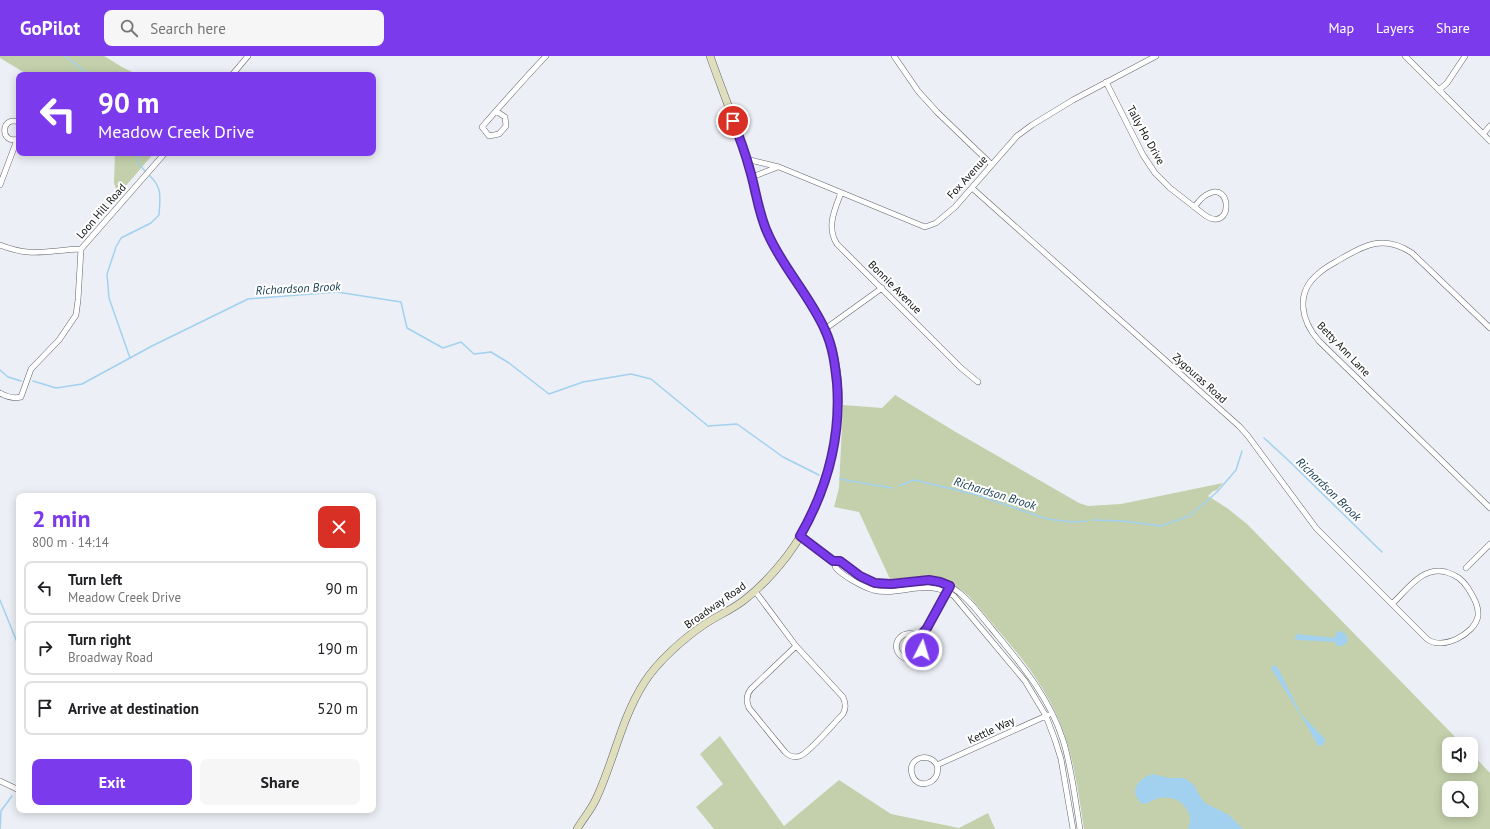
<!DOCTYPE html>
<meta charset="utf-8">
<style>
body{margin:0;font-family:"PT Sans",sans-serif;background:#f6f6f6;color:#202124;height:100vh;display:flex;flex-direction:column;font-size:15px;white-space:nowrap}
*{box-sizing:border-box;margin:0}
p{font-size:13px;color:#757577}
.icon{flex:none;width:22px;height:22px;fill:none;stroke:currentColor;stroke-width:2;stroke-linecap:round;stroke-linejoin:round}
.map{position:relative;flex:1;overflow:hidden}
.drawer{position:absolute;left:16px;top:437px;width:360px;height:320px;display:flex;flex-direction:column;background:#fff;border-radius:8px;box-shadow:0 2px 10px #0003}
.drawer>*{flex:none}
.banner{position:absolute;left:16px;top:16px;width:360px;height:84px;border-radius:8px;box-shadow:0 2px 10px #0003;background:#7c3aed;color:#fff;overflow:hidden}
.buttons{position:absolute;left:1442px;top:681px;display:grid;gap:8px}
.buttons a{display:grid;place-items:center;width:36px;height:36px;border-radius:8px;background:#fff;box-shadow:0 2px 10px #0003;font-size:20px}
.pin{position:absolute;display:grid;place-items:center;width:34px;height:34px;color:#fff;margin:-17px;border:2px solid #fff;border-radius:50%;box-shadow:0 1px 4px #0007}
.me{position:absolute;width:44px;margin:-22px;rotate:5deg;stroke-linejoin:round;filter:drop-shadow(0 0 3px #0008)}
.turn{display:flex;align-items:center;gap:14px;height:84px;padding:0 16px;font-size:18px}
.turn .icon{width:52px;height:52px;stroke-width:2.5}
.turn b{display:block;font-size:28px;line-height:34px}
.round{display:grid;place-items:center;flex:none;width:42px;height:42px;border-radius:8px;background:#f6f6f6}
.overview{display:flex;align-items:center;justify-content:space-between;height:68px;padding:0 16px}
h1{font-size:24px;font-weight:700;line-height:30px;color:#7c3aed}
.cta{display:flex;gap:8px;margin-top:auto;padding:8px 16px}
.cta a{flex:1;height:46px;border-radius:8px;background:#7c3aed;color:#fff;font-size:16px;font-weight:700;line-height:46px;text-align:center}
.cta a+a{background:#f6f6f6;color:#202124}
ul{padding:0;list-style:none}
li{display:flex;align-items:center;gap:12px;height:54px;margin:0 8px 6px;padding:0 8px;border:2px solid #e0e0e0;border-radius:8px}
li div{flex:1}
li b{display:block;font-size:15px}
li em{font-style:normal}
header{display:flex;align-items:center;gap:24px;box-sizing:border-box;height:56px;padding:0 20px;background:#7c3aed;color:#fff}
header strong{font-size:19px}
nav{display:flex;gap:22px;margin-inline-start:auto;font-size:14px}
.search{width:280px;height:36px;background:#f6f6f6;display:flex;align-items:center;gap:10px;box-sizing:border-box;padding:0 14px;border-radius:8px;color:#757577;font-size:15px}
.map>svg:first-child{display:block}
.green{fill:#c3d0ab;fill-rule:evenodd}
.water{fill:#a2d1f0}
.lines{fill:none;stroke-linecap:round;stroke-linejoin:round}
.stream{stroke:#a2d1f0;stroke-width:1.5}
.street-casing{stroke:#626469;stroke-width:6}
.secondary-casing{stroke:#626469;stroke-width:8}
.street{stroke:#fff;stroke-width:5}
.secondary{stroke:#dfdebd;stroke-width:7}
.route-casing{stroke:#51269a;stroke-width:10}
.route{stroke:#7c3aed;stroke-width:7}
.labels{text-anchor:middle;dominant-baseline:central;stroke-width:4;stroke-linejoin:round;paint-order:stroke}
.street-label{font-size:11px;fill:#0f1011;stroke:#fff}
.water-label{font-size:12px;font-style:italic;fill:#11384d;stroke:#fff}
</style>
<header>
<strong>GoPilot</strong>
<div class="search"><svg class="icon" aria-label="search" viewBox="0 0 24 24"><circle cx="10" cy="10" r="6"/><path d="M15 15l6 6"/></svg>Search here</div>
<nav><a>Map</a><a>Layers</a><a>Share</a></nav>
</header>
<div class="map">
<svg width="1490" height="773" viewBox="0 0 1490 773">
<rect width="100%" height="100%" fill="#eceff5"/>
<!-- green -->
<path class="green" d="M0 0H104L122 11 138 19H41L25 17 0 2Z
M115 97H154L118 139 114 127Z
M895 339 954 375 1079 447 1088 450 1121 448 1223 427 1217 434 1213 435 1208 440 1227 452 1247 468 1462 688H1449V710H1471V697L1490 717V773H1084C1079 741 1075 708 1064 677 1045 623 1005 583 969 540 941 516 924 520 890 523L859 456 834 451 839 432 843 349 882 352ZM1449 732H1471V754H1449Z
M720 680 784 770 839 724 891 758 959 772 988 757 995 773H714L696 751 723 728 700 698Z"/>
<!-- water -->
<path class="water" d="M1341 575 1346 578 1348 585C1345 589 1341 591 1337 590L1335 586 1298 584 1295 583V581L1297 578 1334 582 1337 576Z
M1274 609 1278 612 1301 658 1325 683V685L1323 689 1318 690 1306 668 1271 612Z
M1153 718 1169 722H1184L1190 726 1194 729 1201 742 1205 747 1229 759 1243 773H1188C1191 766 1191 759 1186 752 1180 743 1167 739 1156 743 1150 745 1147 749 1141 747 1128 734 1139 722 1153 718Z"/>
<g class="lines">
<!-- stream -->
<path class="stream" d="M65 0 89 19
M138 97V107L146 116
M130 302 109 242 107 218 116 191 121 182 151 167 159 159C160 141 163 132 149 119
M0 314 8 321 21 325
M33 325 56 332 82 328 152 290 248 243 337 236 401 246 407 272 443 292 461 286 474 298 491 296 509 307 549 338 583 326 631 318 651 323 708 370 737 368 783 401 819 419
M1264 382 1288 404 1382 496
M840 423 892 432
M899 430 914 424 974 438 1047 463 1072 466 1087 465
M1092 464 1123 465 1161 470 1189 460 1217 436 1236 414 1242 395
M0 544 19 591
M0 773 1 755 12 740"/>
<!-- street casing -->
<g class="street-casing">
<path id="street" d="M894 0 918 35 937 56 992 109
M1405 0 1490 85
M232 19 248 0
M1106 26 1143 99 1155 117 1170 132 1206 160C1233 176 1232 125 1208 138 1202 140 1198 147 1194 151
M1439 34 1447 27 1465 0
M496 55 505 61 506 70 499 78 489 80 482 71C503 47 524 23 546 0
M1483 78 1490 70
M18 83C0 89 0 59 19 66
M746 103 779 111 925 171 936 167 955 151 1017 80 1032 69 1073 44 1156 0
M752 121 778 111
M0 129 17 84
M972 132 1239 370 1248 380 1316 472 1427 583C1442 595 1475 578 1478 560 1479 549 1473 541 1468 532 1462 523 1456 519 1446 516 1422 510 1408 533 1392 548
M841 137C835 153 826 171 837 188L961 312 978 326
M0 189C33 202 48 194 81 193
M1490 272 1412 197C1384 178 1364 189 1339 204 1332 208 1324 212 1318 218 1295 237 1301 265 1319 285L1490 452
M825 273 882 232
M0 337C7 341 13 343 21 341L31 313 59 284 76 259 78 244 81 193 165 97
M800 480C809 487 826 496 833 504 835 506 834 510 836 512 843 520 863 531 873 534 901 541 927 521 954 540L1025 625 1046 660 1055 684 1061 703 1073 773
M833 505C848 505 860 523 875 527 897 532 919 519 941 526 963 534 977 555 992 573 1020 607 1049 640 1063 684 1072 713 1075 743 1080 773
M1466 512 1490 488
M755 535 796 590 843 641C846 648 846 652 843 658 834 667 809 697 800 700 794 702 789 700 785 696L749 652C746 645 746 639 751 633L796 590
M919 581C905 570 889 587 900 599 912 611 930 595 919 581L927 572 949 532
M937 709C929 695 907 702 912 718 916 735 942 728 937 709L1048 659
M0 725 19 734"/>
</g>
<!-- secondary casing -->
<g class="secondary-casing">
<path id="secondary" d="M577 773C583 763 591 754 596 743 614 705 621 663 644 627 657 606 684 582 705 568 717 560 731 554 743 545 760 532 774 517 787 500 831 442 854 344 826 275 811 241 784 213 768 179 758 157 756 133 749 110 738 73 723 37 710 0"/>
</g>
<!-- street -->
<use href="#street" class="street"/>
<!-- secondary -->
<use href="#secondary" class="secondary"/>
</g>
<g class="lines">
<!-- route casing -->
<g class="route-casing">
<path id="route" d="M733 65C739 80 745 96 749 111 756 133 758 157 768 178 783 212 810 240 825 274 833 291 835 309 837 327 841 381 827 433 800 480L833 505H840L860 520 875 527 891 528 929 524 940 526 950 530 927 572 919 581 922 586V594"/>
</g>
<!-- route -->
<use href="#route" class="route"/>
</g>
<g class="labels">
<!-- street labels -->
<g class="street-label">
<text transform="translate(1146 79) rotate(61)">Tally Ho Drive</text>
<text transform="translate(967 121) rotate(-48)">Fox Avenue</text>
<text transform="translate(101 155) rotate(-49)">Loon Hill Road</text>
<text transform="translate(895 231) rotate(45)">Bonnie Avenue</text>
<text transform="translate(1344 293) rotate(46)">Betty Ann Lane</text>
<text transform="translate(1200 322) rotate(42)">Zygouras Road</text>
<text transform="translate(715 549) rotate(-35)">Broadway Road</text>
<text transform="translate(991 674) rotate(-25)">Kettle Way</text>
</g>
<!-- water labels -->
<g class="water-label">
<text transform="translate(298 232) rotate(-3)">Richardson Brook</text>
<text transform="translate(1329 433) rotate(44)">Richardson Brook</text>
<text transform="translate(995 437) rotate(17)">Richardson Brook</text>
</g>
</g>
</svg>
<div class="buttons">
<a><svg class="icon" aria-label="sound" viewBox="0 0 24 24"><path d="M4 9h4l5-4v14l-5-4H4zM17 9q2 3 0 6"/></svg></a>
<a><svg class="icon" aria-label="search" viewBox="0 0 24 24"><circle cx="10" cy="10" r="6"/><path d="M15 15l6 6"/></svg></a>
</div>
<div class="pin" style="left:733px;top:65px;background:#d93025"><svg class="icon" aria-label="arrive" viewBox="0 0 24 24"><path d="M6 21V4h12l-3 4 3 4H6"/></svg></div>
<svg class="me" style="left:922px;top:594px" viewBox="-20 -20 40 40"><circle r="17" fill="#7c3aed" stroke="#fff" stroke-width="3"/><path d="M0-11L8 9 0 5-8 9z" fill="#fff"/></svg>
<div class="banner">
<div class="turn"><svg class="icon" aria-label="left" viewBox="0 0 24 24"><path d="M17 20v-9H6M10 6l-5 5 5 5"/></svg><div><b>90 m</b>Meadow Creek Drive</div></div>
</div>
<section class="drawer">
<div class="overview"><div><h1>2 min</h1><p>800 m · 14:14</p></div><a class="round" style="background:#d93025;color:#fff"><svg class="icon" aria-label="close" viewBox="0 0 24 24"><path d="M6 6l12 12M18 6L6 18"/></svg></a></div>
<ul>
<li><svg class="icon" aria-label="left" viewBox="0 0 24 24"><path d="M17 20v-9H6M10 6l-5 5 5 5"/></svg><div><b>Turn left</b><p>Meadow Creek Drive</p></div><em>90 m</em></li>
<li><svg class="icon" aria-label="right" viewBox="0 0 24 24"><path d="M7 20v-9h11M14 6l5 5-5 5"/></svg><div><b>Turn right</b><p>Broadway Road</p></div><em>190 m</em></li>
<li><svg class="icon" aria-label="arrive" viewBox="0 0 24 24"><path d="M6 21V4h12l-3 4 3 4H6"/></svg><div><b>Arrive at destination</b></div><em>520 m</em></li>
</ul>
<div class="cta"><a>Exit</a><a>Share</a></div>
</section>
</div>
